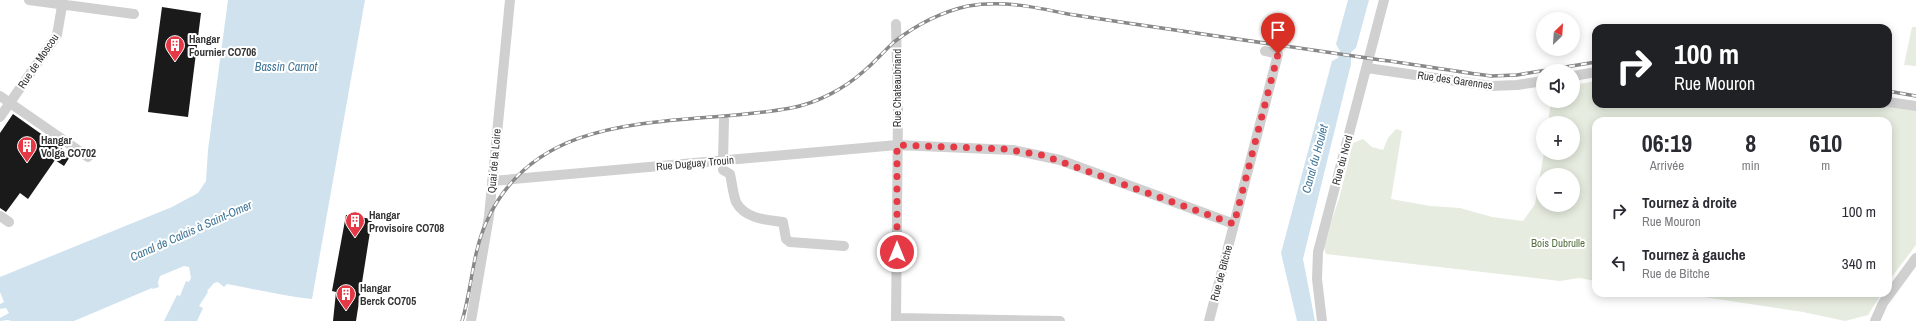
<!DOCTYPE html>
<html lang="fr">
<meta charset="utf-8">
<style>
body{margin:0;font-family:"Archivo Narrow",sans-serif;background:#f7f7f7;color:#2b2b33;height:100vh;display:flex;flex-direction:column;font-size:15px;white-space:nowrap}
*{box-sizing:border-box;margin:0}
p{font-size:13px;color:#7c7c81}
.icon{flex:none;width:22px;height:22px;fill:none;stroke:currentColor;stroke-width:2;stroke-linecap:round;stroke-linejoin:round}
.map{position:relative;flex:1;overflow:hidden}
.panel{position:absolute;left:1592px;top:117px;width:300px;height:180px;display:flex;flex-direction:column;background:#fff;border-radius:12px;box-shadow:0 2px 10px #0003}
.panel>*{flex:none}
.banner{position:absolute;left:1592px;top:24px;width:300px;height:84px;border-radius:12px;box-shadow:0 2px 10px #0003;background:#202124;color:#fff;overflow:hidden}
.needle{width:26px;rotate:25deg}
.fabs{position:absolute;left:1536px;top:12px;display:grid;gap:8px}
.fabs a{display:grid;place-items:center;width:44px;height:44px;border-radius:50%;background:#fff;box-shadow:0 2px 10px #0003;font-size:20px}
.pin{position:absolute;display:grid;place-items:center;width:34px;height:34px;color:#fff;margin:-41px -17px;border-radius:50% 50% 50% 0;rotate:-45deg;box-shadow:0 0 4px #0007}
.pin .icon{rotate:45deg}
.me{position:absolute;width:44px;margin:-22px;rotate:0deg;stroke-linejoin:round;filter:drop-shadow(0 0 3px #0008)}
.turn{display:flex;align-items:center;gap:14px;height:84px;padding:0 16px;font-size:18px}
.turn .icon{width:52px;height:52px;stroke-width:2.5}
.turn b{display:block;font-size:28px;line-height:34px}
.eta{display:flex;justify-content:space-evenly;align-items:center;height:68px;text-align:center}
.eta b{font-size:24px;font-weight:700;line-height:28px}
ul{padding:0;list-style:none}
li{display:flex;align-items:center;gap:12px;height:52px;padding:0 16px}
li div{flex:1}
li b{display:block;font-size:15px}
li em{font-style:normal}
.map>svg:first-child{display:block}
.green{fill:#e6ecdf;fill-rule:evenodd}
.water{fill:#cfe2ee}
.building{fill:#1a1a1a}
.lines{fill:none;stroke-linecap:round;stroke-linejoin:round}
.minor{stroke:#d0d0d0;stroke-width:10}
.rail-casing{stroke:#888;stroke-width:3.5}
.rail{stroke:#fff;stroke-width:2;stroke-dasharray:6;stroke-linecap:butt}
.route{stroke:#e63946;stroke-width:7;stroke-dasharray:0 12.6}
.labels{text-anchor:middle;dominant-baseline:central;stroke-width:4;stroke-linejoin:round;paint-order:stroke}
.poi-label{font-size:11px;font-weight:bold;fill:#333;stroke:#fff;text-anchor:start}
.street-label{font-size:11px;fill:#333;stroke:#fff}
.park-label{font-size:11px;fill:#56703f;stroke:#fff}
.water-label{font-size:12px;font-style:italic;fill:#3f7597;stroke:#fff}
</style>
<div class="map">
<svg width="1916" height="321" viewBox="0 0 1916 321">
<rect width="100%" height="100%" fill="#fff"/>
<!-- green -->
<path class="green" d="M1912 27H1916V66L1904 65Z
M1596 81V104H1868L1916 111V245L1888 282V121H1596V281L1579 278 1560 281 1326 254 1323 245 1339 199 1353 143 1363 139 1372 147 1383 150 1388 138 1396 129 1402 131 1391 199 1430 206 1460 208 1492 217 1523 221 1535 204 1544 153H1573V123H1548L1551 101H1573V85ZM1543 175H1573V205H1543Z
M1677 293H1882L1868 315 1845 321 1803 312Z"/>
<!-- water -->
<path class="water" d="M228 0H365L312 299C283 296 255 289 227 284L224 287 218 282 214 283 207 291 208 292 199 306 203 308 197 321H164L177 295 180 296 186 281 189 282 191 278 189 267 184 266 160 276 158 282 159 287 153 289 152 288 74 321H11L8 320 0 321V318L9 313 6 308 0 309V304L4 302 0 292V277L172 207 198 193 206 181 208 150Z
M1348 0H1369L1356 48 1351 52V64L1303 259 1315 321H1297L1281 253 1332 61 1338 58 1340 51 1336 44Z"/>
<!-- building -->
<path class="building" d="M162 7 201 13 188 117 148 112Z
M13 114 71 155 64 166 55 160 28 199 20 193 6 212 0 208V133Z
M346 215 372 219 356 321H333L336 292 332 291Z"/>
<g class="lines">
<!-- minor -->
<path class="minor" d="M29 0 134 14
M896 24 898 110 896 321
M1367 68 1491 86 1517 85 1543 81
M1573 76 1596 72
M0 96 88 157
M1888 102 1916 106
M0 117 57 35 63 0
M723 160 724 120
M723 170 730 174C732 183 733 194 736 202 745 219 767 220 783 222L786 239 790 242 844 246
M492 181 897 145 1013 150 1060 160 1234 224
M0 216 9 222
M897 318 1060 321
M471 321 489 216 510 0
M1209 321 1278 54 1265 51
M1322 321 1317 279 1318 252 1384 0
M1875 321 1883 303 1916 258"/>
<!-- rail casing -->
<g class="rail-casing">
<path id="rail" d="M1888 91 1916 96
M462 321C472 289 472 254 486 223 539 102 684 128 791 108 817 103 844 89 864 71 875 62 884 51 894 42 916 25 941 12 968 6 1002 0 1035 7 1068 14 1088 17 1107 20 1127 23 1209 35 1291 47 1374 59 1413 64 1452 71 1491 76L1517 75 1596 62"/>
</g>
<!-- rail -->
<use href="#rail" class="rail"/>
</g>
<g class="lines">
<!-- route -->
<path class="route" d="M897 252V145L1004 149 1042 155 1234 224 1278 54"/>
</g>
<!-- icons -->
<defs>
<g id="building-pin" transform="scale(1)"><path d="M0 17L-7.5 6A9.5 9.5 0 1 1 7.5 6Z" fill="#e63946" stroke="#fff"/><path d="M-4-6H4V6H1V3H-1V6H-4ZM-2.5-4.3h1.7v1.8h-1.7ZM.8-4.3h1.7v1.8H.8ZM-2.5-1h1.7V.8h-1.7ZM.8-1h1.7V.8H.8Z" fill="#fff"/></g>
</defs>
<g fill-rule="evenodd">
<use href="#building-pin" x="175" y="45"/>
<use href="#building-pin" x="27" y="146"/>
<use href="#building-pin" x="355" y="221"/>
<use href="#building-pin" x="346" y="294"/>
</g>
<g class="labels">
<!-- poi labels -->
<g class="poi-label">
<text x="189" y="39">Hangar<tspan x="189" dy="13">Fournier CO706</tspan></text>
<text x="41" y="140">Hangar<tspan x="41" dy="13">Volga CO702</tspan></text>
<text x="369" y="215">Hangar<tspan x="369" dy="13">Provisoire CO708</tspan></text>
<text x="360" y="288">Hangar<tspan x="360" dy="13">Berck CO705</tspan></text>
</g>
<!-- street labels -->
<g class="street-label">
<text transform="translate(38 61) rotate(-56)">Rue de Moscou</text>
<text transform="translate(1455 80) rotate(8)">Rue des Garennes</text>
<text transform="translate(897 88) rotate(-90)">Rue Chateaubriand</text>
<text transform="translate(1342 160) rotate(-75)">Rue du Nord</text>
<text transform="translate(494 161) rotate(-85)">Quai de la Loire</text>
<text transform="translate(695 163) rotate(-5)">Rue Duguay Trouin</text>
<text transform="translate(1221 273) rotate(-75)">Rue de Bitche</text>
</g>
<!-- park labels -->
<g class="park-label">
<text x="1558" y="243">Bois Dubrulle</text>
</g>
<!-- water labels -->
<g class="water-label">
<text x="286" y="67">Bassin Carnot</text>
<text transform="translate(1315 159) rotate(-75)">Canal du Houlet</text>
<text transform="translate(191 231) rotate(-24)">Canal de Calais à Saint-Omer</text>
</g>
</g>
</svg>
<div class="fabs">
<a><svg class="needle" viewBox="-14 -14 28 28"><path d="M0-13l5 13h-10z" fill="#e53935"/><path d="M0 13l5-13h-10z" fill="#7c7c81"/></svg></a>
<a><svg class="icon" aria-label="sound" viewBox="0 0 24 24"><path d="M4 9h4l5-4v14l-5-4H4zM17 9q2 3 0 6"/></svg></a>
<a>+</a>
<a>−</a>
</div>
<div class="pin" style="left:1278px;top:54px;background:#d93025"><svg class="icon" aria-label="arrive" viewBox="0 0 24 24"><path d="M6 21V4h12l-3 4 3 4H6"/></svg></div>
<svg class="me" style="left:897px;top:252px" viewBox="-20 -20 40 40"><circle r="17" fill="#e63946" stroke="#fff" stroke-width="3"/><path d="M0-11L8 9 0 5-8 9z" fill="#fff"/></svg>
<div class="banner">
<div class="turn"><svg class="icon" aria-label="right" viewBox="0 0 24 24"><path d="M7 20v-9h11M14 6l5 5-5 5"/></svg><div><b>100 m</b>Rue Mouron</div></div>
</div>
<section class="panel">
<div class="eta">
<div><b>06:19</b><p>Arrivée</p></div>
<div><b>8</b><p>min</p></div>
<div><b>610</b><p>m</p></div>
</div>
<ul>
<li><svg class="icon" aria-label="right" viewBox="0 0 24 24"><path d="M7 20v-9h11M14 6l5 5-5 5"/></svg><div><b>Tournez à droite</b><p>Rue Mouron</p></div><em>100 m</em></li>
<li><svg class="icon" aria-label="left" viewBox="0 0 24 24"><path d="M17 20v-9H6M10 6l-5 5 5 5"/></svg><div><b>Tournez à gauche</b><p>Rue de Bitche</p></div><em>340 m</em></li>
</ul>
</section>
</div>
